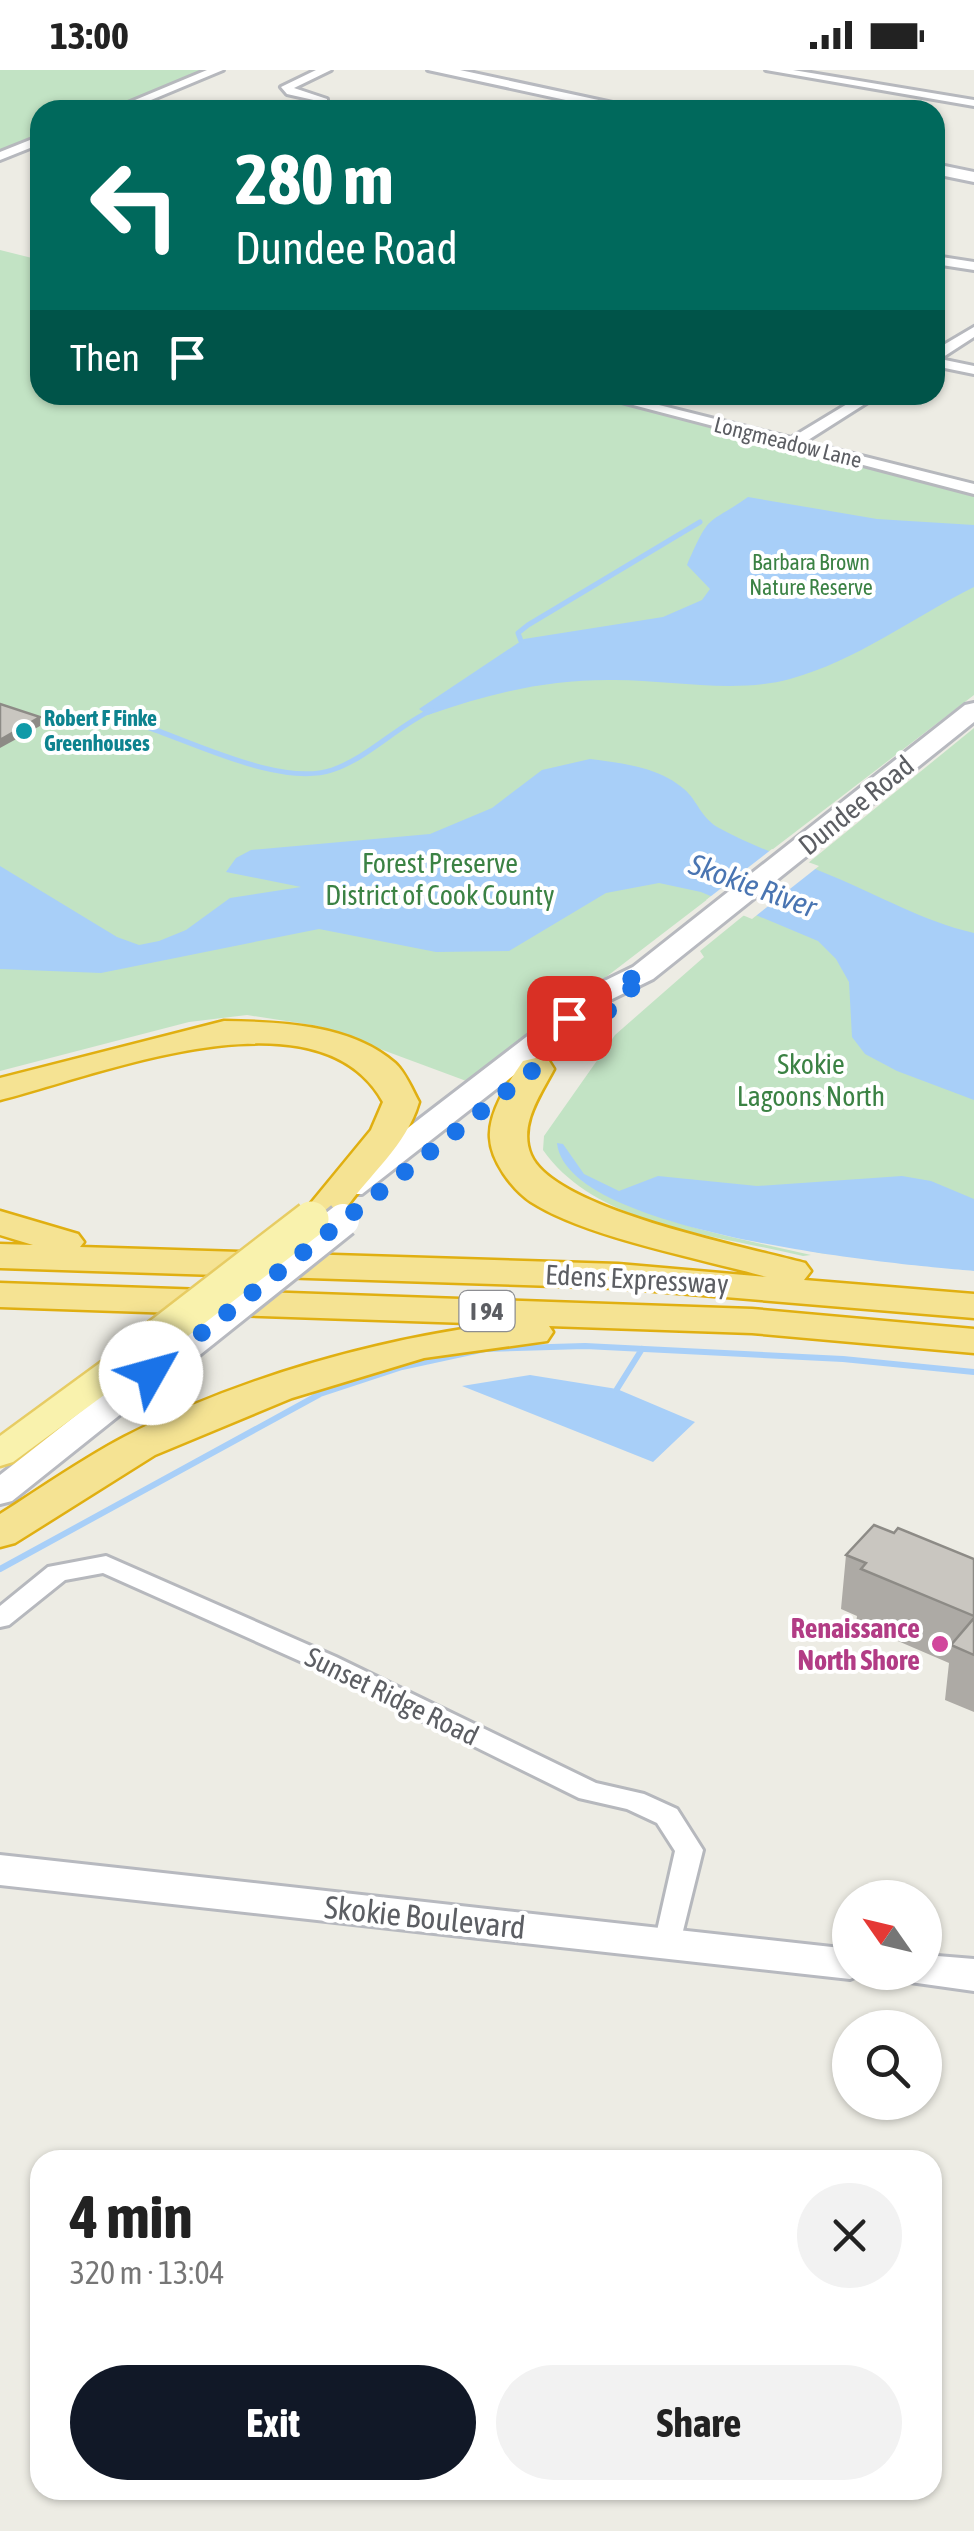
<!DOCTYPE html>
<meta charset="utf-8">
<style>
body{margin:0;font-family:"Asap Condensed",sans-serif;background:#f2f2f2;color:#222;height:100vh;display:flex;flex-direction:column;font-size:38px;white-space:nowrap}
*{box-sizing:border-box;margin:0}
p{font-size:32px;color:#767676}
.icon{flex:none;width:55px;height:55px;fill:none;stroke:currentColor;stroke-width:2;stroke-linecap:round;stroke-linejoin:round}
.map{position:relative;flex:1;overflow:hidden}
.sheet{position:absolute;left:30px;top:2080px;width:912px;height:350px;display:flex;flex-direction:column;background:#fff;border-radius:30px;box-shadow:0 2px 8px #0004}
.sheet>*{flex:none}
.banner{position:absolute;left:30px;top:30px;width:915px;height:305px;border-radius:30px;box-shadow:0 2px 8px #0004;background:#00695c;color:#fff;overflow:hidden}
.needle{width:65px;rotate:304deg}
.controls{position:absolute;left:832px;top:1810px;display:grid;gap:20px}
.controls a{display:grid;place-items:center;width:110px;height:110px;border-radius:50%;background:#fff;box-shadow:0 2px 8px #0004;font-size:50px}
.pin{position:absolute;display:grid;place-items:center;width:85px;height:85px;color:#fff;margin:-42px;border-radius:20px;box-shadow:0 5px 15px #0006}
.me{position:absolute;width:110px;margin:-55px;rotate:52deg;stroke-linejoin:round;filter:drop-shadow(0 0 8px #0008)}
.turn{display:flex;align-items:center;gap:35px;height:210px;padding:0 40px;font-size:45px}
.turn .icon{width:130px;height:130px;stroke-width:2.5}
.turn b{display:block;font-size:70px;line-height:85px}
.then{display:flex;align-items:center;height:95px;padding:0 40px;background:#0003;gap:20px;font-size:38px}
.round{display:grid;place-items:center;flex:none;width:105px;height:105px;border-radius:52px;background:#f2f2f2}
.summary{display:flex;align-items:center;justify-content:space-between;height:170px;padding:0 40px}
h1{font-size:60px;font-weight:700;line-height:75px}
.primary-button{display:flex;gap:20px;margin-top:auto;padding:20px 40px}
.primary-button a{flex:1;height:115px;border-radius:60px;background:#111827;color:#fff;font-size:40px;font-weight:700;line-height:115px;text-align:center}
.primary-button a+a{background:#f2f2f2;color:#222}
.status{display:flex;justify-content:space-between;align-items:center;height:70px;padding:0 50px;background:#fff;direction:ltr}
.status svg{height:28px;fill:currentColor}
.map>svg:first-child{display:block}
.green{fill:#c2e3c4}
.water{fill:#a8cff8}
.pier{fill:#edece4}
.lines{fill:none;stroke-linecap:round;stroke-linejoin:round}
.stream-far1{stroke:#a8cff8;stroke-width:5}
.stream{stroke:#a8cff8;stroke-width:6}
.street-casing{stroke:#b6b8bd;stroke-width:6}
.secondary-casing{stroke:#b7b9bf;stroke-width:6}
.primary-casing{stroke:#e7cc63;stroke-width:5}
.highway-casing{stroke:#e0af11;stroke-width:5}
.street{fill:#fff;fill-rule:evenodd}
.secondary{fill:#fff;fill-rule:evenodd}
.primary{fill:#f9f2ad;fill-rule:evenodd}
.highway{fill:#f5e393;fill-rule:evenodd}
.secondary-bridge-casing{stroke:#b7b9bf;stroke-width:38;stroke-linecap:butt}
.primary-bridge-casing{stroke:#e7cc63;stroke-width:40;stroke-linecap:butt}
.secondary-bridge{stroke:#fff;stroke-width:32}
.primary-bridge{stroke:#f9f2ad;stroke-width:35}
.wall{fill:#adaaa5}
.shaded-wall{fill:#8d8b86}
.building{fill:#c9c6c0;stroke:#8d8b86;stroke-width:2.5}
.route{stroke:#1a73e8;stroke-width:18;stroke-dasharray:0 32.4}
.culture-dot{fill:#0f9aa8;stroke:#fff;stroke-width:4}
.hotel-dot{fill:#d1479c;stroke:#fff;stroke-width:4}
.labels{text-anchor:middle;dominant-baseline:central;stroke-width:8;stroke-linejoin:round;paint-order:stroke}
.far-street-label{font-size:22px;fill:#5c5e63;stroke:#fff}
.far-park-label{font-size:22px;fill:#3b8244;stroke:#fff}
.far-culture-label{font-size:22px;font-weight:bold;fill:#0d838f;stroke:#fff;text-anchor:start}
.shield{fill:#fff;stroke:#8d8e92;stroke-width:2.5}
.shield-label{font-size:25px;font-weight:bold;fill:#5c5e63}
.street-label{font-size:28px;fill:#5c5e63;stroke:#fff}
.park-label{font-size:28px;fill:#3b8244;stroke:#fff}
.hotel-label{font-size:28px;font-weight:bold;fill:#b23c85;stroke:#fff;text-anchor:end}
.water-label{font-size:30px;font-style:italic;fill:#4a75b2;stroke:#fff}
.near-street-label{font-size:32px;fill:#5c5e63;stroke:#fff}
</style>
<div class="status"><b>13:00</b><svg viewBox="0 0 49 12"><path d="M0 12V9h3v3zM5 12V6h3v6zM10 12V3h3v9zM15 12V0h3v12zM26 1h20v11H26zM47 4h2v5h-2z"/></svg></div>
<div class="map">
<svg width="974" height="2461" viewBox="0 0 974 2461">
<rect width="100%" height="100%" fill="#edece4"/>
<!-- green -->
<path class="green" d="M0 0H212L110 40H40V68L0 83Z
M0 180 40 190V325H587L974 422V625L469 1012 318 956 247 945 189 952 0 1001Z
M974 658V1196L819 1183 581 1110C649 1153 733 1167 811 1185L803 1186C718 1165 597 1157 543 1080L544 1066 615 965 704 887 700 881Z"/>
<!-- water -->
<path class="water" d="M748 427 877 449 974 455V517C914 547 856 591 790 609 735 624 671 610 615 610 548 609 491 623 428 645L419 639 524 569 663 547 702 530 710 519 687 495C711 441 705 457 748 427Z
M590 689C621 693 659 697 684 719 698 731 700 747 719 758 755 778 794 790 832 806 881 826 922 851 974 863V1030L897 1001 865 984 852 967 849 912 836 889 818 871 701 822 659 813 606 823 509 881 436 882 319 859 101 903 0 899V796L117 867 139 875 159 871 186 860 230 828 301 817 226 802 236 788 251 780 430 764 492 738 542 700Z
M557 1073 563 1074 584 1104 619 1121 658 1106 757 1116 902 1106 931 1111 974 1129V1201C900 1195 566 1164 557 1073Z
M530 1305 617 1319 695 1352 653 1392 462 1316Z"/>
<!-- pier -->
<path class="pier" d="M772 779 819 796 752 849 706 830Z"/>
<g class="lines">
<!-- stream-far1 -->
<path class="stream-far1" d="M521 571 518 563 528 555 700 452
M144 656C193 672 281 717 332 700 368 688 397 656 432 640"/>
<!-- stream -->
<path class="stream" d="M617 1319 642 1279
M0 1499 320 1324 402 1297 485 1279 585 1276 843 1289 974 1302"/>
<!-- street casing -->
<g class="street-casing">
<path id="street" d="M207 0H223L127 40H111Z
M316 0H331L294 18 327 29V33L287 24 281 17Z
M766 0H793L974 30V36Z
M40 66V74L0 90V82Z
M935 186 974 192V200L935 194Z
M974 257V267L940 289 974 296V304L935 296V280Z
M595 325H619L791 368 862 325H879L805 372 974 414V424Z
M106 1486 336 1587 596 1713 644 1724 677 1739 703 1780 678 1881 668 1885 658 1881 654 1874 675 1781 657 1753 627 1739 579 1728 318 1599 103 1503 65 1510 9 1555 0 1557V1536L48 1497Z"/>
</g>
<!-- secondary casing -->
<g class="secondary-casing">
<path id="secondary" d="M428 0H460L645 40H612Z
M935 94 974 102V112L935 104Z
M974 633V652L653 909 610 930 362 1124H340L336 1117 340 1110 590 918 633 897 965 635Z
M174 1275 186 1278 191 1285 186 1292 12 1431 0 1434V1405L162 1278Z
M0 1785 850 1879V1902H866L850 1909 0 1815Z
M925 1885 974 1889V1921L910 1912 905 1902H925Z"/>
</g>
<!-- primary casing -->
<g class="primary-casing">
<path id="primary" d="M136 1273 149 1276 154 1284 149 1292 13 1392 0 1396V1366L123 1276Z"/>
</g>
<!-- highway casing -->
<g class="highway-casing">
<path id="highway" d="M224 951C280 952 350 954 395 993 405 1002 412 1019 419 1032 406 1077 369 1104 344 1141H316L311 1133 371 1060 383 1032C318 915 99 1005 0 1030V1008Z
M536 988 549 991 554 999C541 1024 518 1055 531 1085 555 1140 746 1177 805 1193L811 1201 804 1210 974 1224V1248L618 1218 0 1198V1174L33 1175 0 1165V1141L78 1164 84 1172 80 1177 618 1194 767 1207C702 1189 585 1167 531 1132 512 1119 491 1091 490 1068 488 1043 509 1011 523 991Z
M0 1213 752 1239 974 1259V1283L752 1263 549 1256 553 1262 547 1271 424 1288 292 1328 155 1385 15 1473 0 1477V1444C41 1418 82 1389 124 1367 236 1309 373 1270 497 1254L0 1237Z"/>
</g>
<!-- street -->
<use href="#street" class="street"/>
<!-- secondary -->
<use href="#secondary" class="secondary"/>
<!-- primary -->
<use href="#primary" class="primary"/>
<!-- highway -->
<use href="#highway" class="highway"/>
<!-- secondary-bridge casing -->
<g class="secondary-bridge-casing">
<path id="secondary-bridge" d="M174 1285 343 1150"/>
</g>
<!-- primary-bridge casing -->
<g class="primary-bridge-casing">
<path id="primary-bridge" d="M136 1284 311 1149"/>
</g>
<!-- secondary-bridge -->
<use href="#secondary-bridge" class="secondary-bridge"/>
<!-- primary-bridge -->
<use href="#primary-bridge" class="primary-bridge"/>
</g>
<!-- wall -->
<path class="wall" d="M894 1463 974 1489V1642L945 1630 949 1593 856 1553 857 1546 841 1539 846 1485Z"/>
<!-- shaded-wall -->
<path class="shaded-wall" d="M40 647V656L0 678V670Z"/>
<!-- building -->
<path class="building" d="M0 634 40 647 0 670Z
M874 1455 894 1463 898 1458 974 1489V1546L861 1499 866 1493 846 1485Z
M974 1548V1585L951 1575Z"/>
<g class="lines">
<!-- route -->
<path class="route" d="M151 1303 624 928 643 903 600 924 569 948"/>
</g>
<!-- markers -->
<circle class="culture-dot" cx="24" cy="661" r="10"/>
<circle class="hotel-dot" cx="940" cy="1574" r="10"/>
<g class="labels">
<!-- far-street labels -->
<g class="far-street-label">
<text transform="translate(788 372) rotate(14)">Longmeadow Lane</text>
</g>
<!-- far-park labels -->
<g class="far-park-label">
<text x="811" y="492">Barbara Brown<tspan x="811" dy="25">Nature Reserve</tspan></text>
</g>
<!-- far-culture labels -->
<g class="far-culture-label">
<text x="44" y="648">Robert F Finke<tspan x="44" dy="25">Greenhouses</tspan></text>
</g>
<!-- shield labels -->
<rect class="shield" x="459.5" y="1221" width="55" height="40" rx="8"/>
<g class="shield-label">
<text x="487" y="1241">I 94</text>
</g>
<!-- street labels -->
<g class="street-label">
<text transform="translate(856 735) rotate(-39)">Dundee Road</text>
<text transform="translate(637 1209) rotate(3)">Edens Expressway</text>
<text transform="translate(392 1626) rotate(26)">Sunset Ridge Road</text>
</g>
<!-- park labels -->
<g class="park-label">
<text x="440" y="793">Forest Preserve<tspan x="440" dy="32">District of Cook County</tspan></text>
<text x="811" y="994">Skokie<tspan x="811" dy="32">Lagoons North</tspan></text>
</g>
<!-- hotel labels -->
<g class="hotel-label">
<text x="920" y="1558">Renaissance<tspan x="920" dy="32">North Shore</tspan></text>
</g>
<!-- water labels -->
<g class="water-label">
<text transform="translate(753 815) rotate(20)">Skokie River</text>
</g>
<!-- near-street labels -->
<g class="near-street-label">
<text transform="translate(425 1847) rotate(6)">Skokie Boulevard</text>
</g>
</g>
</svg>
<div class="controls">
<a><svg class="needle" viewBox="-14 -14 28 28"><path d="M0-13l5 13h-10z" fill="#e53935"/><path d="M0 13l5-13h-10z" fill="#767676"/></svg></a>
<a><svg class="icon" aria-label="search" viewBox="0 0 24 24"><circle cx="10" cy="10" r="6"/><path d="M15 15l6 6"/></svg></a>
</div>
<div class="pin" style="left:569px;top:948px;background:#d93025"><svg class="icon" aria-label="arrive" viewBox="0 0 24 24"><path d="M6 21V4h12l-3 4 3 4H6"/></svg></div>
<svg class="me" style="left:151px;top:1303px" viewBox="-20 -20 40 40"><circle r="19" fill="#fff"/><path d="M0-13L10 11 0 6-10 11z" fill="#1a73e8"/></svg>
<div class="banner">
<div class="turn"><svg class="icon" aria-label="left" viewBox="0 0 24 24"><path d="M17 20v-9H6M10 6l-5 5 5 5"/></svg><div><b>280 m</b>Dundee Road</div></div>
<div class="then">Then<svg class="icon" aria-label="arrive" viewBox="0 0 24 24"><path d="M6 21V4h12l-3 4 3 4H6"/></svg></div>
</div>
<section class="sheet">
<div class="summary"><div><h1>4 min</h1><p>320 m · 13:04</p></div><a class="round"><svg class="icon" aria-label="close" viewBox="0 0 24 24"><path d="M6 6l12 12M18 6L6 18"/></svg></a></div>
<div class="primary-button"><a>Exit</a><a>Share</a></div>
</section>
</div>
